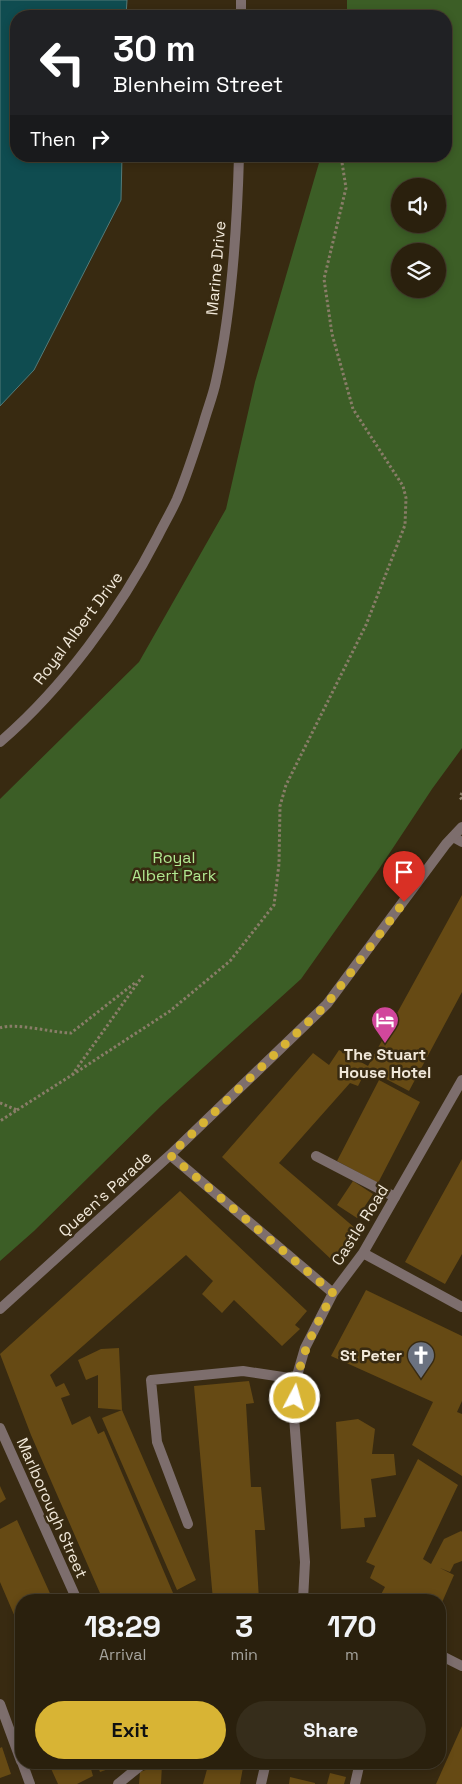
<!DOCTYPE html>
<style>
body{margin:0;font-family:"Space Grotesk",sans-serif;background:#362d1b;color:#f1f3f6;height:100vh;display:flex;flex-direction:column;font-size:19px;white-space:nowrap}
*{box-sizing:border-box;margin:0}
p{font-size:16px;color:#a5a39d}
.icon{flex:none;width:28px;height:28px;fill:none;stroke:currentColor;stroke-width:2;stroke-linecap:round;stroke-linejoin:round}
.map{position:relative;flex:1;overflow:hidden}
.drawer{position:absolute;left:15px;top:1594px;width:431px;height:175px;display:flex;flex-direction:column;background:#2a200d;border-radius:20px;box-shadow:0 2px 8px #0003,0 0 0 1px #463e2e}
.drawer>*{flex:none}
.guide{position:absolute;left:10px;top:10px;width:442px;height:152px;border-radius:20px;box-shadow:0 2px 8px #0003,0 0 0 1px #463e2e;background:#202124;color:#fff;overflow:hidden}
.fabs{position:absolute;left:391px;top:178px;display:grid;gap:10px}
.fabs a{display:grid;place-items:center;width:55px;height:55px;border-radius:50%;background:#2a200d;box-shadow:0 2px 8px #0003,0 0 0 1px #463e2e;font-size:25px}
.pin{position:absolute;display:grid;place-items:center;width:42px;height:42px;color:#fff;margin:-51px -21px;border-radius:50% 50% 50% 0;rotate:-45deg;box-shadow:0 0 5px #0007}
.pin .icon{rotate:45deg}
.me{position:absolute;width:55px;margin:-28px;rotate:6deg;stroke-linejoin:round;filter:drop-shadow(0 0 4px #0008)}
.turn{display:flex;align-items:center;gap:18px;height:105px;padding:0 20px;font-size:22px}
.turn .icon{width:65px;height:65px;stroke-width:2.5}
.turn b{display:block;font-size:35px;line-height:42px}
.then{display:flex;align-items:center;height:48px;padding:0 20px;background:#0003;gap:10px;font-size:19px}
.eta{display:flex;justify-content:space-evenly;align-items:center;height:85px;text-align:center}
.eta b{font-size:30px;font-weight:700;line-height:35px}
.action{display:flex;gap:10px;margin-top:auto;padding:10px 20px}
.action a{flex:1;height:58px;border-radius:30px;background:#d8b434;color:#111;font-size:20px;font-weight:700;line-height:58px;text-align:center}
.action a+a{background:#362d1b;color:#f1f3f6}
.map>svg:first-child{display:block}
.green{fill:#3c5e26;fill-rule:evenodd}
.water{fill:#0f4c50;stroke:#537b79}
.building{fill:#664a14}
.lines{fill:none;stroke-linecap:round;stroke-linejoin:round}
.path{stroke:#897d68;stroke-width:3;stroke-dasharray:2.5 2.5;stroke-linecap:butt}
.service{stroke:#7d6e6d;stroke-width:10}
.minor{stroke:#7d6e6d;stroke-width:10}
.tertiary{stroke:#7d6e6d;stroke-width:10}
.route{stroke:#d8b434;stroke-width:9;stroke-dasharray:0 16.2}
.labels{text-anchor:middle;dominant-baseline:central;stroke-width:5;stroke-linejoin:round;paint-order:stroke}
.street-label{font-size:16px;fill:#f1e8d9;stroke:#382a11}
.park-label{font-size:16px;fill:#b1e891;stroke:#382a11}
.poi-label{font-size:16px;font-weight:bold;fill:#f1e8d9;stroke:#382a11}
</style>
<div class="map">
<svg width="462" height="1784" viewBox="0 0 462 1784">
<rect width="100%" height="100%" fill="#382a11"/>
<!-- green -->
<path class="green" d="M347 0H462V748L432 789 379 869 301 979 161 1106 34 1231 0 1261V799L139 662 226 509 255 382 321 156H446V16H347ZM400 186H438V224H400ZM400 251H438V289H400Z"/>
<!-- water -->
<path class="water" d="M0 0H127L126 16H16V156H122L121 200 34 370 0 406Z"/>
<!-- building -->
<path class="building" d="M462 895V992L409 1091 367 1069 358 1086 350 1083 279 1163 355 1228 333 1261 222 1157 313 1053 329 1065 339 1050 368 1066Z
M379 1080 420 1102 378 1183 337 1161Z
M462 1159V1254L445 1284 405 1262Z
M353 1181 373 1194 357 1218 337 1205Z
M180 1191 307 1311 295 1325 300 1329 282 1346 234 1300 222 1313 202 1294 213 1281 186 1255 50 1375 56 1387 64 1383 70 1395 61 1398 72 1425 90 1416 98 1434 104 1431 176 1600H103L31 1435 0 1354Z
M366 1290 462 1336V1401L457 1412 462 1414V1476L412 1445 433 1402 331 1356Z
M119 1348 122 1410 98 1408V1375L86 1380 78 1360 101 1349Z
M249 1381 254 1403 246 1404 251 1487H261L265 1530H255L259 1600H213L194 1386Z
M122 1410 196 1580 177 1590 102 1418Z
M358 1419 375 1429 372 1454H394L396 1475 371 1479 376 1517 364 1518 365 1527 341 1529 336 1422Z
M418 1459 458 1485 423 1559 431 1564 444 1539 461 1531 462 1532V1561L454 1564 450 1572 440 1568 454 1575 440 1607V1600H378L385 1587 370 1578 375 1566 366 1562Z
M0 1486 6 1499 0 1503Z
M17 1520 53 1600H21V1631L0 1582V1529Z
M462 1726V1784H436Z
M2 1747 11 1774 0 1778V1748Z
M48 1762H89L93 1776 77 1784H58Z
M96 1762H125V1763L100 1772Z
M209 1762H244L240 1784H203Z
M309 1762H321L320 1766Z
M162 1764 161 1784H139L140 1772Z
M330 1773 346 1777 344 1784H327Z
M290 1777 315 1783V1784H289Z"/>
<g class="lines">
<!-- path -->
<path class="path" d="M462 793 460 797 462 800
M0 1028C13 1022 54 1033 71 1033L136 982
M72 1075 170 1011 230 961 274 905 279 864 280 806 286 785 366 625 405 525 406 498 403 486 353 409 332 334 324 279 346 188 341 156
M0 1103 17 1110 0 1121
M17 1110 72 1075 144 974"/>
<!-- service -->
<path class="service" d="M453 837 462 842
M316 1156 395 1197
M188 1524 157 1442 151 1380 243 1371 296 1379
M0 1704 21 1761
M22 1762 30 1784
M355 1784 360 1762"/>
<!-- minor -->
<path class="minor" d="M170 1155 333 1293
M363 1253 462 1307
M0 1309 170 1155 327 1004 446 844 462 827
M0 1428 77 1600
M303 1600 305 1562 294 1417 296 1379 305 1348 333 1293 363 1253 462 1080
M440 1655 462 1666
M118 1784 145 1762
M261 1784 266 1762"/>
<!-- tertiary -->
<path class="tertiary" d="M241 16V0
M0 742C63 688 120 610 158 536 164 524 171 512 177 499 187 475 195 450 203 425 207 410 213 396 216 381 232 310 237 229 239 156"/>
</g>
<g class="lines">
<!-- route -->
<path class="route" d="M295 1398C298 1356 315 1329 333 1293L170 1155 327 1004 404 902"/>
</g>
<!-- icons -->
<defs>
<g id="hotel-pin" transform="scale(1.4375)"><path d="M0 17L-7.5 6A9.5 9.5 0 1 1 7.5 6Z" fill="#d1479c" stroke="#382a11"/><path d="M-6-4.5h1.5V1H6V5H4.5V3h-9V5H-6ZM-4 0a1.8 1.8 0 1 1 3.6 0ZM.5 0V-2.5h3Q6-2.5 6 0Z" fill="#fff"/></g>
<g id="church-pin" transform="scale(1.4375)"><path d="M0 17L-7.5 6A9.5 9.5 0 1 1 7.5 6Z" fill="#6b7280" stroke="#382a11"/><path d="M-1.2-6h2.4v3.5h3.3v2.4h-3.3V6h-2.4V-.1h-3.3v-2.4h3.3Z" fill="#fff"/></g>
</defs>
<g fill-rule="evenodd">
<use href="#hotel-pin" x="385" y="1020"/>
<use href="#church-pin" x="421" y="1355"/>
</g>
<g class="labels">
<!-- street labels -->
<g class="street-label">
<text transform="translate(216 268) rotate(-85)">Marine Drive</text>
<text transform="translate(78 628) rotate(-53)">Royal Albert Drive</text>
<text transform="translate(105 1194) rotate(-42)">Queen's Parade</text>
<text transform="translate(360 1225) rotate(-58)">Castle Road</text>
<text transform="translate(52 1508) rotate(66)">Marlborough Street</text>
</g>
<!-- park labels -->
<g class="park-label">
<text x="174" y="857">Royal<tspan x="174" dy="18">Albert Park</tspan></text>
</g>
<!-- poi labels -->
<g class="poi-label">
<text x="385" y="1054">The Stuart<tspan x="385" dy="18">House Hotel</tspan></text>
<text x="402" y="1355" text-anchor="end">St Peter</text>
</g>
</g>
</svg>
<div class="fabs">
<a><svg class="icon" aria-label="sound" viewBox="0 0 24 24"><path d="M4 9h4l5-4v14l-5-4H4zM17 9q2 3 0 6"/></svg></a>
<a><svg class="icon" aria-label="layers" viewBox="0 0 24 24"><path d="M12 4l9 5-9 5-9-5zM3 14l9 5 9-5"/></svg></a>
</div>
<div class="pin" style="left:404px;top:902px;background:#d93025"><svg class="icon" aria-label="arrive" viewBox="0 0 24 24"><path d="M6 21V4h12l-3 4 3 4H6"/></svg></div>
<svg class="me" style="left:295px;top:1398px" viewBox="-20 -20 40 40"><circle r="17" fill="#d8b434" stroke="#fff" stroke-width="3"/><path d="M0-11L8 9 0 5-8 9z" fill="#fff"/></svg>
<div class="guide">
<div class="turn"><svg class="icon" aria-label="left" viewBox="0 0 24 24"><path d="M17 20v-9H6M10 6l-5 5 5 5"/></svg><div><b>30 m</b>Blenheim Street</div></div>
<div class="then">Then<svg class="icon" aria-label="right" viewBox="0 0 24 24"><path d="M7 20v-9h11M14 6l5 5-5 5"/></svg></div>
</div>
<section class="drawer">
<div class="eta">
<div><b>18:29</b><p>Arrival</p></div>
<div><b>3</b><p>min</p></div>
<div><b>170</b><p>m</p></div>
</div>
<div class="action"><a>Exit</a><a>Share</a></div>
</section>
</div>
